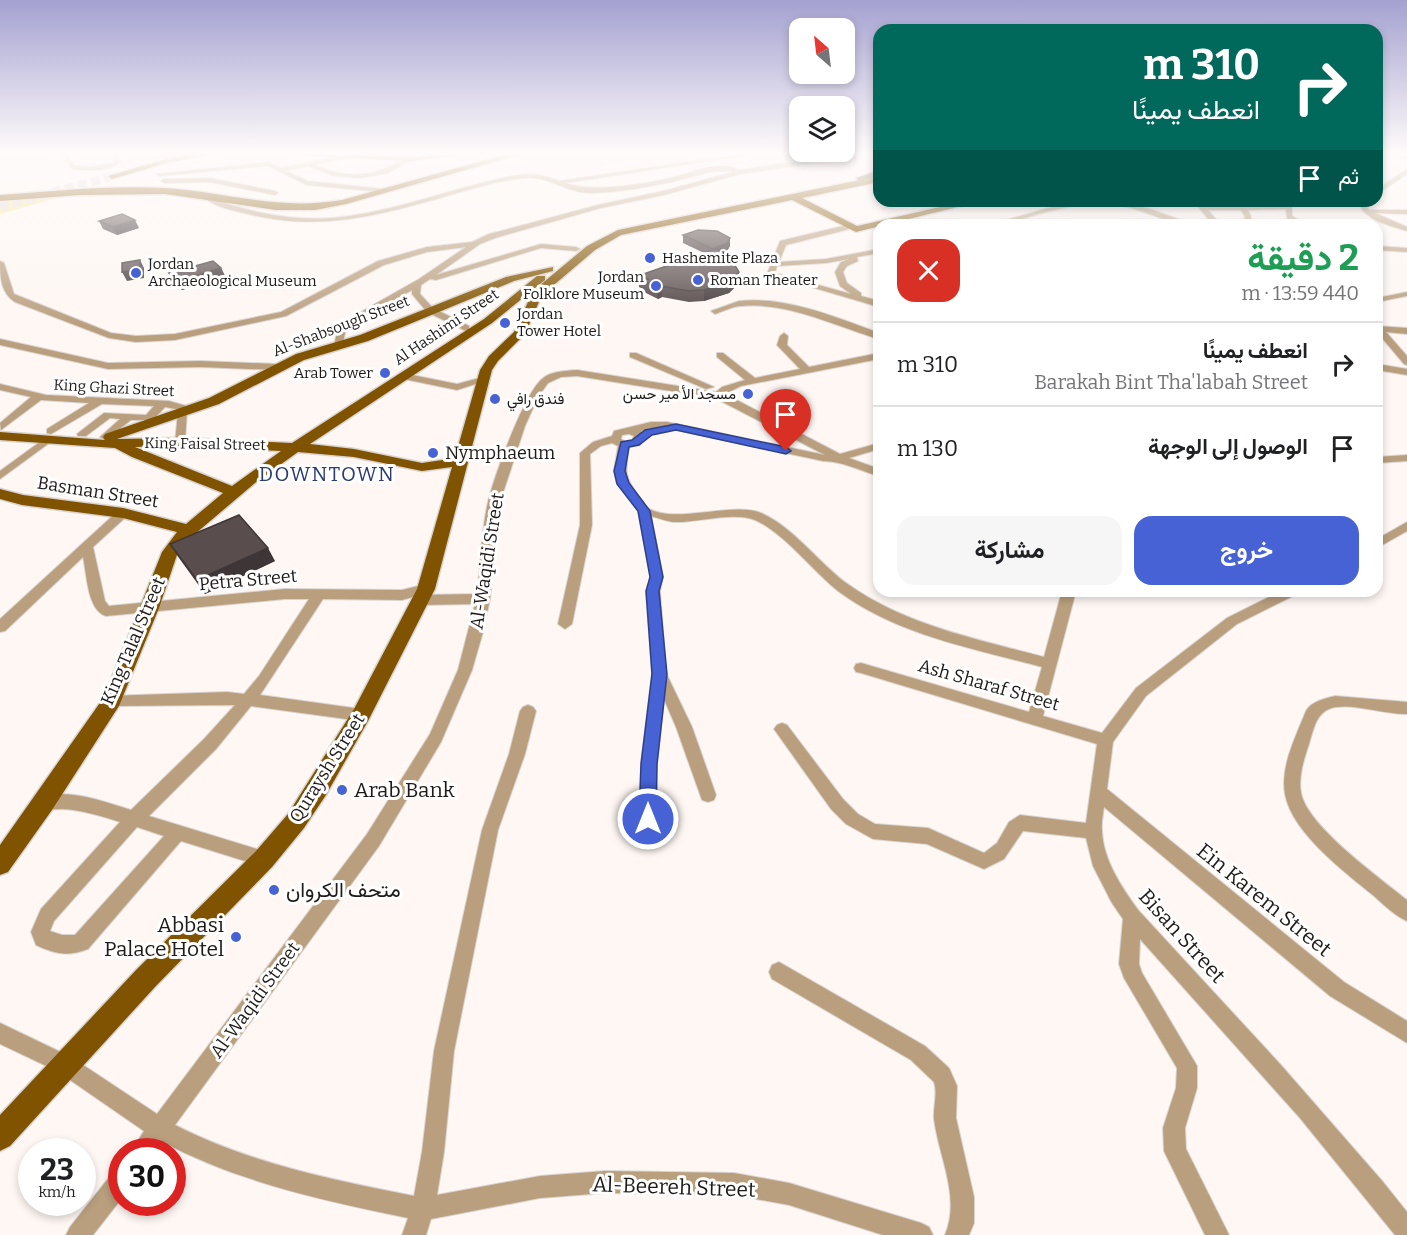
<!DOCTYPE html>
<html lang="ar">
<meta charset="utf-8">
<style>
body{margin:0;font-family:Bitter,Vazirmatn,serif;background:#f6f6f6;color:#202124;direction:rtl;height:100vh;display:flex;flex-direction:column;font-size:22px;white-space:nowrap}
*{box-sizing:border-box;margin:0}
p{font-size:20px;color:#757577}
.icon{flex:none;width:33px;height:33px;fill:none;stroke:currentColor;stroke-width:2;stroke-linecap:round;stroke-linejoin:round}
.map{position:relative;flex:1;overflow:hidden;direction:ltr}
.panel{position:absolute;left:873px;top:219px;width:510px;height:378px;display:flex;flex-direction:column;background:#fff;border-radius:18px;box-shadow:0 3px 9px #0003;direction:rtl}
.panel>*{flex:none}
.guide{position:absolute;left:873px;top:24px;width:510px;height:183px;border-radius:18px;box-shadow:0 3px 9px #0003;direction:rtl;background:#00695c;color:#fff;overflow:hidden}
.needle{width:39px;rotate:332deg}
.buttons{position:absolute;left:789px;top:18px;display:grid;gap:12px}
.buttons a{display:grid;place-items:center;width:66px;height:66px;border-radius:12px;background:#fff;box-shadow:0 3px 9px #0003;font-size:30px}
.speed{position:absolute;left:18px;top:1138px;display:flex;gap:12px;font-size:30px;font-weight:700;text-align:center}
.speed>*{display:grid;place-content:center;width:78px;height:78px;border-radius:50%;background:#fff;box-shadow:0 3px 9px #0003;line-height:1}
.speed small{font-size:15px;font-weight:400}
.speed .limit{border:9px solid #d22;background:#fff;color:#111}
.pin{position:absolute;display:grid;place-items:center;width:51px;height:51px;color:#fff;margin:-62px -26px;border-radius:50% 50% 50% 0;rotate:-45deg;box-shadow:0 0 6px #0007}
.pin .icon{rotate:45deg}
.me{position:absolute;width:66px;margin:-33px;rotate:0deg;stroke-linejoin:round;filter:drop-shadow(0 0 4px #0008)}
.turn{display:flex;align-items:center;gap:21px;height:126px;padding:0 24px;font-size:27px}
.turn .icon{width:78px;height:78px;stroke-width:2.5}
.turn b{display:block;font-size:42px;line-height:51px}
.then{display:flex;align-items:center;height:57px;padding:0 24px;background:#0003;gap:12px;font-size:22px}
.round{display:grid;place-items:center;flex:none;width:63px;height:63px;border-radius:18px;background:#f6f6f6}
.overview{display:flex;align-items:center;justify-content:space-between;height:102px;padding:0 24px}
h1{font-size:36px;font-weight:700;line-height:45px;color:#1e9e55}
.button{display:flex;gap:12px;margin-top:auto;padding:12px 24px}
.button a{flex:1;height:69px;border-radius:18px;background:#4662d5;color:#fff;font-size:24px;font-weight:700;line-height:69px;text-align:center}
.button a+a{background:#f6f6f6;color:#202124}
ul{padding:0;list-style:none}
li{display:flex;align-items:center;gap:18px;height:84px;padding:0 24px;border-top:2px solid #e0e0e0}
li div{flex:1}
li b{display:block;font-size:22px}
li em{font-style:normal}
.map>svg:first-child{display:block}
.green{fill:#f4e585}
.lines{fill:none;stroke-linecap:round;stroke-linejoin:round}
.major-tunnel{stroke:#dcd6d2;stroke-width:9;stroke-dasharray:9 4.5;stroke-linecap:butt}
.minor-casing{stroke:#dad4d0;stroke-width:2}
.major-casing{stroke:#dad4d0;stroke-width:3}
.highway-casing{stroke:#dad4d0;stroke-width:3}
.minor{fill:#b99f7e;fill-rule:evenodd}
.major{fill:#805300;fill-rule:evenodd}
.highway{fill:#5d3f12;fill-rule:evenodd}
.wall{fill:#4d4242}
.shaded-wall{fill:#3e3636}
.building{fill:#594d4d;stroke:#3e3636;stroke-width:1.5}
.route{fill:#4662d5;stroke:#2e408a;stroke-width:1.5}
.poi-dot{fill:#4662d5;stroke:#fff;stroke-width:2}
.labels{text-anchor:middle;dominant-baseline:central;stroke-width:6;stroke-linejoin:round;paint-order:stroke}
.far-poi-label{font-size:15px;fill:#1e1a18;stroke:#fff;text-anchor:start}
.far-street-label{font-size:15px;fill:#1e1a18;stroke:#fff}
.poi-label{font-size:18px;fill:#1e1a18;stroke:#fff;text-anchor:start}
.street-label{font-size:18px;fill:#1e1a18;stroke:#fff}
.neighbourhood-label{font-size:20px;letter-spacing:1.5px;fill:#2a3a73;stroke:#fff}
.near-poi-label{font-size:21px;fill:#1e1a18;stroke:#fff;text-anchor:start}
.near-street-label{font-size:21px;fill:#1e1a18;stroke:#fff}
</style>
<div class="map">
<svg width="1407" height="1235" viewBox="0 0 1407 1235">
<rect width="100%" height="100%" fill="#fef7f3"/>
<!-- green -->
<path class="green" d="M71 194 0 214V201Z"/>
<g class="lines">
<!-- major-tunnel -->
<path class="major-tunnel" d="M0 207 110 177"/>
<!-- minor casing -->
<g class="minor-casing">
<path id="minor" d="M60 153H66L74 165 89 167 113 163 114 153H120L118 156 121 162C109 172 87 171 72 169Z
M746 153H762L566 183C593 193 643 184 671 178 690 174 721 158 738 170L848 153 846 157 838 160 740 174 664 195 601 208 495 238 480 244 436 275 541 244 576 247 580 249 576 251 541 248 436 280 430 279 421 285 420 294 433 308 469 326V330L466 331 427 312 412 294V290L358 321 345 333 342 348 334 346 337 332 352 317 419 279 466 247 427 252 384 265 286 316 175 340 136 342 109 338 15 302C1 293 0 277 0 261L4 263 14 294 111 333 136 336 175 334 281 312 378 261 427 247 472 242 489 234 598 205 663 191 733 172C706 169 696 177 671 182 647 187 614 193 590 193 567 193 547 175 524 178 496 181 467 190 440 198 373 217 317 231 248 214 232 210 214 207 202 196V194C208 194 226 204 235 206 273 217 310 222 349 216 391 210 432 196 474 185 491 181 510 175 528 174 538 174 549 177 559 181Z
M348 154 350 157 315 165C334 174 354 177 375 172 385 170 407 156 414 159L388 173 360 178 334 176 308 166 286 171 308 181 384 189 382 192 307 185 268 166 159 176 156 174 269 162 281 168Z
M1407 169V174L1377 194V189Z
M210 178 275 191 278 193 275 195 210 182 164 183 161 181 164 179Z
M1116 201 1147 208 1195 225C1170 225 1147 211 1123 206 1080 198 1042 214 1001 225H989L1069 202Z
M1237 201H1243L1246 205H1286V201H1292V216L1308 225H1299L1287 218 1286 209 1248 210 1251 217 1250 225H1242L1245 217 1241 210H1208L1221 225H1213L1196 204 1199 202 1204 206H1239Z
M1362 201H1368L1366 206 1369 210H1407V214L1375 213 1407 227V231C1391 226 1368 221 1360 206Z
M851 224 855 226 854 228 786 245 779 262 826 259 879 249V253L857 257 858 261 847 266 843 272 847 283 861 293V296L879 301V307L767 274 780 241ZM849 259 841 262 835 272 840 286 851 294 775 273 777 266 826 263Z
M1377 246 1407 248V252L1377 250Z
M1407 292V296L1377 302V298Z
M739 301C785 296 836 317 879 333V339C835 326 789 302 742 306 733 306 724 311 715 314L711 311Z
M1377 326 1407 328V334L1386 332 1407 356V365L1404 364 1377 332Z
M784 333 788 336 787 345 809 367 879 353V359L741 386 725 394 840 454 879 443V449L849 458 879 469V476C860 471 843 461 823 461L667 428H651L641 431 645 437 640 445 629 447C625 471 624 478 640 498 642 500 645 506 648 508 674 525 733 501 761 513 794 527 820 565 849 585 908 626 977 639 1044 657L1062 591H1076L1043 716 1102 733 1136 688 1227 618 1281 591H1299L1297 594 1237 624 1146 696 1113 742 1107 789 1344 982 1407 1021V1043L1330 996 1104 807C1103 815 1101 823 1102 831 1103 860 1122 888 1139 911L1280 1064 1383 1182 1407 1212V1235H1395L1300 1118 1140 939 1139 964 1142 973 1197 1066V1088L1185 1128 1186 1149 1229 1235H1205L1164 1151 1163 1128 1176 1088 1177 1068 1124 978 1119 964 1123 919 1112 903 1093 866 1086 838 1023 831 1004 859 984 869 927 844 873 839 846 824 831 809 774 729 777 725 782 723 787 725 843 799 858 814 875 824 928 828 984 853 997 843 1009 822 1020 815 1086 823 1097 744 861 673 856 672 854 668 856 664 861 663 1029 712 1042 667C972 648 897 635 838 591 813 571 783 532 755 520 734 511 696 523 673 522 666 521 658 518 651 516L663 577 660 591 666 673 692 727 716 795 714 800 708 802 702 800 676 727 664 699 657 764 656 819 654 824 648 827 642 824 640 819 641 764 652 673 646 591 651 577 638 511 617 484 614 471 618 446 612 443 601 446 590 454 592 525 572 624 565 629 558 624 580 525V453L593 442 612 436 614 431 651 422H667L825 455 715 398 577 376 561 377 548 383 538 397 525 426 500 502 490 599 483 632 472 670 441 742 379 846 175 1125C249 1163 333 1180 414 1196L422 1152 434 1051 482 830 509 754 520 711 523 707 528 705 533 707 536 711 525 754 498 830 454 1051 444 1152 437 1195 540 1176 605 1171 734 1173 789 1183 921 1223 929 1227 933 1235H883L789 1205 734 1195 605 1193 540 1198 431 1219 426 1235H402L408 1218C325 1201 238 1182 163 1142L156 1152H131L144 1131 57 1071 0 1044V1023L71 1057 157 1114 367 834 430 734 458 670 475 604 420 605 413 600 420 595 477 594C481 564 481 532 488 502 494 477 524 394 542 379 551 371 565 371 577 370L716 392 722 387 745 380 717 357V353H723L755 378 800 369 777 345 780 336ZM629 434 634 436 632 440 626 442 621 439 622 435Z
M0 339 108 363 200 361 277 364 282 367 277 370 200 367 108 369 0 345Z
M630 353H636L714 387 706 389 630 357Z
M1377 364 1407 369V375L1377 370Z
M402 373 457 384 483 377 488 380 457 390 399 378 397 376Z
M0 384 46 395 169 401 197 409 192 412 187 411 185 442 180 445 175 442 178 412 181 410 165 407 153 420H131L105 440 100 437 120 419 110 418 86 436H78L77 434 104 413 146 415 154 406 102 404 51 434 47 433V429L89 403 41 400 1 430 0 423 31 397 0 390Z
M48 436 53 439 52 441 0 479V471Z
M1407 455V461L1377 463V457Z
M123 509 129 513 127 516 93 547 105 601 109 606 285 589 402 590 426 584 433 589 431 592 402 600 323 599 260 695 361 709 366 711 369 715 366 719 361 721 251 706 216 749 149 816 270 853 273 859 270 865 264 867 181 841 88 949C68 957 55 954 36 945L31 932 41 909 120 822C101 816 82 810 62 809 54 809 46 811 38 808L36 803 38 798C67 787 104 802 131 810L204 739 235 705 112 706 107 704 105 700 107 696 227 692 244 694 259 676 309 599H285L106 616C87 610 87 574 83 557L5 631 0 632V619L119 510ZM137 827 164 836 75 935H62L50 931 54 921Z
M1407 522V531L1377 548V539Z
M1335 696 1407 702V714C1384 715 1349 701 1329 709 1316 714 1313 731 1309 744 1304 759 1298 777 1301 793 1307 826 1381 879 1407 900V921C1395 916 1384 905 1374 896 1346 873 1292 833 1285 794 1280 767 1296 736 1306 711 1312 701 1324 699 1335 696Z
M779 962 925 1046 949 1068 957 1086 956 1118 974 1197V1223L969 1235H945C961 1197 939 1158 934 1119 933 1107 938 1094 934 1082L911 1060 772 979 769 972 772 965Z
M122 1168V1198L93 1235H66L70 1227 114 1171Z"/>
</g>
<!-- major casing -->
<g class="major-casing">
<path id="major" d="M187 153H200L112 179 108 176Z
M511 153H525L346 204 315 210H276L165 194 80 195 0 201V195C54 191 110 185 165 188 229 192 275 211 342 200Z
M879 176V182L802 198 857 226 966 201H982L856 232 792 200 621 235 595 250 542 295 525 334 498 361 492 370 435 589 368 721 326 795 304 828 272 867 155 987 10 1146 0 1151V1115L137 969 256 851 288 814 354 709 417 589 452 467 422 471 354 457 298 452 255 483 182 545 178 552 159 608 119 706 52 810 8 872 0 875V845L104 697 162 552 177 532 123 518 22 505 0 499V489L23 495 123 508 186 524 223 493 132 457 115 448 0 440V432L105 440 103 437 105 434 209 398 296 354 360 335 506 277 553 267V271L514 281 368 341 304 360 219 404 117 439 180 438 292 443 484 319 537 276H545V280L492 323 310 444 354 449 422 463 449 459 457 450 480 370 489 356 514 332 533 291 587 246 618 230ZM180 446 281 451 232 486 135 447Z"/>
</g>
<!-- highway casing -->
<g class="highway-casing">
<path id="highway" d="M198 153H216L173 162 169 160Z
M296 153 411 157 474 153 411 161 300 155Z
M879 170V175L860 181 856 178Z"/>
</g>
<!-- minor -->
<use href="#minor" class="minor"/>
<!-- major -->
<use href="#major" class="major"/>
<!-- highway -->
<use href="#highway" class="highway"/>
</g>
<!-- wall -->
<path class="wall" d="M99 221 139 228 117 235 103 229Z
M683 235 730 238V246L727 251 722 253 739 272V283L729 293 704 301 689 302 662 297 658 299 644 292 643 289 639 287 638 276 704 253 683 243Z
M221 268 225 276 182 290 173 281 169 273Z
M170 544 275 561 205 594 179 558Z"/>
<!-- shaded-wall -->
<path class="shaded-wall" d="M135 220 139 228 117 235 113 227Z
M730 238V246L727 251 713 257V249Z
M140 260 144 268V278L127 281 122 272Z
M221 268 225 276 182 290 178 281Z
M739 272V283L729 293 704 301V290Z
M661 286 662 297 658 299 657 287Z
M268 548 275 561 205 594 197 580Z"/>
<!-- building -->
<path class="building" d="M122 214 135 220 113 227 99 221Z
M698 230 717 231 730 238 727 243 713 249 683 235Z
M715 249 729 255 739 272 729 281 704 290 689 291 661 286 657 287 643 281 648 279 638 276Z
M140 260V269L122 272V263Z
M213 261 221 268 178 281 169 273Z
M239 515 268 548 197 580 170 544Z"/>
<!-- sky -->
<linearGradient id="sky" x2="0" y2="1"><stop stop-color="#a4a1d1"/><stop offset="0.47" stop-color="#fffbfa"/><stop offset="1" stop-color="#fffbfa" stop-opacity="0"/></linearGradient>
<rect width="1407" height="326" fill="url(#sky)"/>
<!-- route -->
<path class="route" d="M676 424 786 447 791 451 786 454 676 430 652 435 639 445 629 447 625 471 629 483 650 511 663 577 659 591 667 674 657 764 656 819 654 824 648 826 642 824 639 819 641 764 652 674 646 591 650 577 638 511 617 484 614 471 621 442 632 440 645 430Z"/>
<!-- markers -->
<g class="poi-dot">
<circle cx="650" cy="258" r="6"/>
<circle cx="136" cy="273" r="6"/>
<circle cx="698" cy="280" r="6"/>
<circle cx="656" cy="286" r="6"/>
<circle cx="505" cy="323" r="6"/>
<circle cx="385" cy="373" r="6"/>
<circle cx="748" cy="394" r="6"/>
<circle cx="495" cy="399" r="6"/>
<circle cx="433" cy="453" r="6"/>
<circle cx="342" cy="790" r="6"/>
<circle cx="274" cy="890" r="6"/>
<circle cx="236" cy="937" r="6"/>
</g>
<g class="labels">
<!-- far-poi labels -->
<g class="far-poi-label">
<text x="662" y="258">Hashemite Plaza</text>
<text x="148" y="264">Jordan<tspan x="148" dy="17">Archaeological Museum</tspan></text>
<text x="644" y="277" text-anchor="end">Jordan<tspan x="644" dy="17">Folklore Museum</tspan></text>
<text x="710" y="280">Roman Theater</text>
<text x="517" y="314">Jordan<tspan x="517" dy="17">Tower Hotel</tspan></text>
<text x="373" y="373" text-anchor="end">Arab Tower</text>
<text x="736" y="394" text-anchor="end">مسجد الأ مير حسن</text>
<text x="507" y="399">فندق رافي</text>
</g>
<!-- far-street labels -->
<g class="far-street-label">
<text transform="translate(341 326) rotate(-21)">Al-Shabsough Street</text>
<text transform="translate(446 327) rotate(-34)">Al Hashimi Street</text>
<text transform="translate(114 388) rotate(3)">King Ghazi Street</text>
<text transform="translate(205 444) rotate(1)">King Faisal Street</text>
</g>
<!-- poi labels -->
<g class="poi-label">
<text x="445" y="453">Nymphaeum</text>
</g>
<!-- street labels -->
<g class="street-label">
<text transform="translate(98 492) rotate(9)">Basman Street</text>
<text transform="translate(487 561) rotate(-81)">Al-Waqidi Street</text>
<text transform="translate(248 580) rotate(-5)">Petra Street</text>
<text transform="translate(133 641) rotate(-67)">King Talal Street</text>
<text transform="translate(989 685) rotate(16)">Ash Sharaf Street</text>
<text transform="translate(327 768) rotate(-58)">Quraysh Street</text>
<text transform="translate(255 1000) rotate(-54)">Al-Waqidi Street</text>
</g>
<!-- neighbourhood labels -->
<g class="neighbourhood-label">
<text x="327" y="474">DOWNTOWN</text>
</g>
<!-- near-poi labels -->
<g class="near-poi-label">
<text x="354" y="790">Arab Bank</text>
<text x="286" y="890">متحف الكروان</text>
<text x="224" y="925" text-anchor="end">Abbasi<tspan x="224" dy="24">Palace Hotel</tspan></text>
</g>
<!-- near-street labels -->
<g class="near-street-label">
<text transform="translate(1264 900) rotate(39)">Ein Karem Street</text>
<text transform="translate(1182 936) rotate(48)">Bisan Street</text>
<text transform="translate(674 1187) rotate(2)">Al-Beereh Street</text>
</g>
</g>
</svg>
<div class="buttons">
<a><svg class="needle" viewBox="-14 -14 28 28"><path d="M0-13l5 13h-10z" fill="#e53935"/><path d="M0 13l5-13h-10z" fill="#757577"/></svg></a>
<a><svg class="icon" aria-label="layers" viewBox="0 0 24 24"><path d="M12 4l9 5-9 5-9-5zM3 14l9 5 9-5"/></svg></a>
</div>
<div class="speed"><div>23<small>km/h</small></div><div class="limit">30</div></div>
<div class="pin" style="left:786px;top:451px;background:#d93025"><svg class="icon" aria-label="arrive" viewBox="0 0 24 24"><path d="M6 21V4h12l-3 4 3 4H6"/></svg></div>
<svg class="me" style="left:648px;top:819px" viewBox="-20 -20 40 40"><circle r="17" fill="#4662d5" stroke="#fff" stroke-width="3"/><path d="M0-11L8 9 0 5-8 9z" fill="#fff"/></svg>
<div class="guide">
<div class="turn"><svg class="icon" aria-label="right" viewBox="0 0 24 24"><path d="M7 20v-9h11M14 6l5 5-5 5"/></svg><div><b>310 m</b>انعطف يمينًا</div></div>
<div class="then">ثم<svg class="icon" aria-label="arrive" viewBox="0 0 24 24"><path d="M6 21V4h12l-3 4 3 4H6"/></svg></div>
</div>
<section class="panel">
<div class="overview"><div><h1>2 دقيقة</h1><p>440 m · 13:59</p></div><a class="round" style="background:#d93025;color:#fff"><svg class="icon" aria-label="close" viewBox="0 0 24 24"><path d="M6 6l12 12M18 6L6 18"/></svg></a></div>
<ul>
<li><svg class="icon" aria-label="right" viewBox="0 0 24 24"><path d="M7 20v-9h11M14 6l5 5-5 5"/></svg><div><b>انعطف يمينًا</b><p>Barakah Bint Tha'labah Street</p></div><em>310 m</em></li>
<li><svg class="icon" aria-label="arrive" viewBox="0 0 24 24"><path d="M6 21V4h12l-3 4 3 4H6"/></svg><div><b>الوصول إلى الوجهة</b></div><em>130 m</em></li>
</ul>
<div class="button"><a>خروج</a><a>مشاركة</a></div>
</section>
</div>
